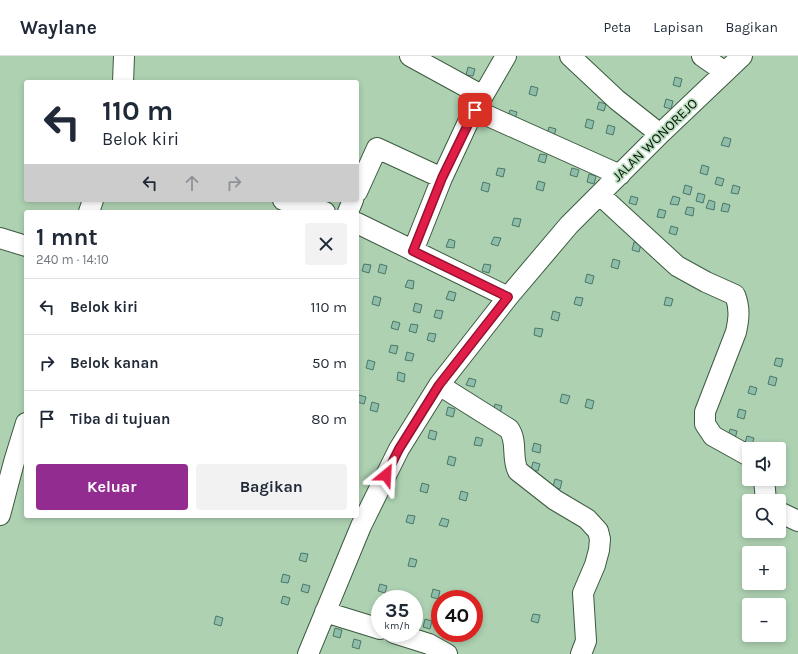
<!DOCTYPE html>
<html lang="id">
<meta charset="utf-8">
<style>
body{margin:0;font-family:Karla,sans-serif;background:#f2f2f3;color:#1f2937;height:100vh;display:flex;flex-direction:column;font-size:15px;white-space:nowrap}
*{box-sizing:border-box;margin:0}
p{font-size:13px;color:#747a83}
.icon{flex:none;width:22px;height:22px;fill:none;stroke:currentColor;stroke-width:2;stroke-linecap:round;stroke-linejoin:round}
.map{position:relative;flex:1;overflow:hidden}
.sheet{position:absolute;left:24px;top:154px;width:335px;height:308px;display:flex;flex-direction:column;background:#fff;border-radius:4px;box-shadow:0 2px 6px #0003}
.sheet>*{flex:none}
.hud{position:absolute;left:24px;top:24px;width:335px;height:122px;border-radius:4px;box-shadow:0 2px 6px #0003;background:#fff;color:#1f2937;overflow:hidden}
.fabs{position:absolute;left:742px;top:386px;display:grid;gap:8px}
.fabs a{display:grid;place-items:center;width:44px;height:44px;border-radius:4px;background:#fff;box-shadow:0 2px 6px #0003;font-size:20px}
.speed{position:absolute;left:371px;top:534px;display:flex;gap:8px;font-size:20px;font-weight:700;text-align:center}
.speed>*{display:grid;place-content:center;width:52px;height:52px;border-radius:50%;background:#fff;box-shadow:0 2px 6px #0003;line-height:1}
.speed small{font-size:10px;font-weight:400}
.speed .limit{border:6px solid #d22;background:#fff;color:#111}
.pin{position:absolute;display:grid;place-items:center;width:34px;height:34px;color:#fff;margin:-17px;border-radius:8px;box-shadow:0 2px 6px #0006}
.me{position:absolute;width:44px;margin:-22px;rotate:27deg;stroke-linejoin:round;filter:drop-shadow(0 0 3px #0008)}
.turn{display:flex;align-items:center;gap:14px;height:84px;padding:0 12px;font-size:18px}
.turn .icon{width:52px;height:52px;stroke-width:2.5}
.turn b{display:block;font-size:28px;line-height:34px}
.lanes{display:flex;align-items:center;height:38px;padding:0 12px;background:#0003;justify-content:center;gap:20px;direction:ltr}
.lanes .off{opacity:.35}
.round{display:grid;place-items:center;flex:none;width:42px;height:42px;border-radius:4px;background:#f2f2f3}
.head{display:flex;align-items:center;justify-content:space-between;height:68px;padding:0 12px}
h1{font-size:24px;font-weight:700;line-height:30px}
.button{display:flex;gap:8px;margin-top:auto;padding:8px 12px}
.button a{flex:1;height:46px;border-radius:4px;background:#922c91;color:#fff;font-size:16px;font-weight:700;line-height:46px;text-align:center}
.button a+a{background:#f2f2f3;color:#1f2937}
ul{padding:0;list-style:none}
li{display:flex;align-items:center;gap:12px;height:56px;padding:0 12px;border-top:1px solid #e0e1e3}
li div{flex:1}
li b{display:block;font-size:15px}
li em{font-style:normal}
header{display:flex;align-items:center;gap:24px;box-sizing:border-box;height:56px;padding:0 20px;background:#fff;border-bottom:1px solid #e0e1e3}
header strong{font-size:19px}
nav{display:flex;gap:22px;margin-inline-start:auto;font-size:14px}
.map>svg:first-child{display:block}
.building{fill:#8ebdaa;stroke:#4b7867}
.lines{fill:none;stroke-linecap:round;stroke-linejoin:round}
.minor-casing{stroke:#3b5a3f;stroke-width:22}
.minor{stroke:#fff;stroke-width:20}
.route-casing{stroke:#92132f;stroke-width:10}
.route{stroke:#e11d48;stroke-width:7}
.labels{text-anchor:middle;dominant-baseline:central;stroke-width:3.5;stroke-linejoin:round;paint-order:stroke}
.street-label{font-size:14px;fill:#08150a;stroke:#bbdebf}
</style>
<header>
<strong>Waylane</strong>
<nav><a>Peta</a><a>Lapisan</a><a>Bagikan</a></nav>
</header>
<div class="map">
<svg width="798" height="598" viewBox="0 0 798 598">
<rect width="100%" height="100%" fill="#aed1b2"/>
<!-- building -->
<path class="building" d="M468 11 475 13 473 20 466 19Z
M675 21 682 23 680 31 673 29Z
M531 30 538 32 536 40 529 38Z
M666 43 673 45 671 53 664 51Z
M599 46 606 48 604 55 597 53Z
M510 54 517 56 515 63 508 61Z
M587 63 594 65 592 73 585 71Z
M608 69 615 71 613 79 606 77Z
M549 71 556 73 554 80 547 79Z
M724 81 731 83 729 91 721 89Z
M540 98 547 99 545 107 538 105Z
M702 109 709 111 707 119 700 117Z
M498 112 505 113 503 121 496 119Z
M572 112 579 114 577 121 570 119Z
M589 118 596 120 594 128 587 126Z
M717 121 724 123 722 130 715 128Z
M538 125 545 127 543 135 536 133Z
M483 126 490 128 488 136 481 134Z
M685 129 692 131 690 139 683 137Z
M733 129 740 131 738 138 731 137Z
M698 137 705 139 703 147 696 145Z
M631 140 638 142 636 149 629 147Z
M673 140 680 142 678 149 670 148Z
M709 144 715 146 714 154 706 152Z
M723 147 730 149 728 156 721 155Z
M687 151 694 152 693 160 685 158Z
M659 153 666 155 664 162 657 161Z
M514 162 521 163 519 171 512 169Z
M671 170 678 172 676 179 669 177Z
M494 181 501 182 498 190 491 188Z
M449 183 455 185 454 192 446 191Z
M634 186 641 188 639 196 632 194Z
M613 203 620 205 618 213 611 211Z
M364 208 371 209 369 217 362 215Z
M380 208 387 210 385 218 378 216Z
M484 208 491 209 489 217 482 215Z
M587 218 594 220 592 228 585 226Z
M408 224 414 225 413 233 405 231Z
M449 235 456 237 454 245 446 243Z
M374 240 381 242 379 250 372 248Z
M576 241 583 242 581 250 574 248Z
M666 241 673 243 671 250 664 249Z
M415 247 422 249 420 257 413 255Z
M436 254 443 255 441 263 434 261Z
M553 255 560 257 558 265 551 263Z
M393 265 400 267 398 274 391 272Z
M411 268 418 269 416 277 409 275Z
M535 272 543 273 541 281 534 279Z
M429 277 436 278 434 286 427 284Z
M391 289 398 290 396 298 389 296Z
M407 296 414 298 412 305 405 304Z
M776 302 783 303 781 311 774 309Z
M368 304 375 306 373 314 366 312Z
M398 316 405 318 404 326 397 324Z
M770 320 777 322 775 330 768 328Z
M469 322 476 324 474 331 466 329Z
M750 330 757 332 755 339 748 337Z
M562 338 570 340 567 348 560 346Z
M359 339 366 341 364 348 357 346Z
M587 343 594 345 592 353 585 351Z
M372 346 379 348 377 356 370 354Z
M495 348 502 350 500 357 493 356Z
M448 351 455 353 453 361 446 359Z
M739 353 746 355 744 363 737 361Z
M730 373 737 375 735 383 728 381Z
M430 374 437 376 435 384 428 382Z
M747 380 754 382 752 389 745 387Z
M476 381 483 383 481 390 474 389Z
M534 387 541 389 540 397 532 395Z
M449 400 456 402 454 410 447 408Z
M533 406 540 408 538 415 531 414Z
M555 423 562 425 560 433 553 431Z
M422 427 429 429 427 437 420 435Z
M461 435 468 437 466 445 459 443Z
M408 459 415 460 413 468 406 466Z
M442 462 449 464 447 471 439 469Z
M301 497 308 498 306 506 299 504Z
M410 502 417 504 415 511 408 510Z
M283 518 290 520 288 527 281 526Z
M303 528 310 530 308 537 301 535Z
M380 528 387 530 385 537 378 535Z
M433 533 440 535 438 543 431 541Z
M283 540 290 542 288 549 281 547Z
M533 558 540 559 538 567 531 565Z
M216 560 223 562 221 570 214 568Z
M425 563 432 565 430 573 423 571Z
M335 572 342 574 340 582 333 580Z
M354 583 361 585 359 593 352 591Z"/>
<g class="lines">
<!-- minor casing -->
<g class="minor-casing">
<path id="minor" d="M410 0 483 40
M570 0 617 44 660 78
M702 0 725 16
M123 26 124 0
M475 54 620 119
M357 136 377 92 442 122
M600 139 677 210 706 226 735 239C740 252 739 262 736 276L705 356V368L713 380 749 400
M283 144 325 156
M89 156 93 144
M348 156 353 144
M357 167 508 241
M0 182 26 190
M413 195 442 122 469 64 506 0
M439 329 509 373C518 386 511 401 518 415L555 444 587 463 598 475 600 483 599 494 595 509 583 537 586 585 581 598
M764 423 766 445
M779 456 798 465
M0 459 14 406 26 367
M325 556 380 573
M394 577 429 588 447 598
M308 598 361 470 399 393 439 329 508 241 569 169 660 78 742 0"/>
</g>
<!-- minor -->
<use href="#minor" class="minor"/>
</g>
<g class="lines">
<!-- route casing -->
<g class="route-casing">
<path id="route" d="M386 419 399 393 439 329 508 241 413 195 442 122 475 54"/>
</g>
<!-- route -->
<use href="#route" class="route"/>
</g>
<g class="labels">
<!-- street labels -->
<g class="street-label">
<text transform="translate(655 84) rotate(-44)">JALAN WONOREJO</text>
</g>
</g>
</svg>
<div class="fabs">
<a><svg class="icon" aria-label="sound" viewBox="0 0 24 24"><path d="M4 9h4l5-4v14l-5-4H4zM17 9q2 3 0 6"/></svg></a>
<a><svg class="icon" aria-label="search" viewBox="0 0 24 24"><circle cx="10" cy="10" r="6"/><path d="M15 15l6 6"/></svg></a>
<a>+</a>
<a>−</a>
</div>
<div class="speed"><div>35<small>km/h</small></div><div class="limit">40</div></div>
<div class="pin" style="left:475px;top:54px;background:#d93025"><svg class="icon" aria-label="arrive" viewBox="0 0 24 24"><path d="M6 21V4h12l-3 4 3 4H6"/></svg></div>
<svg class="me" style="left:386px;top:419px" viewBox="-20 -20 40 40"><path d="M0-17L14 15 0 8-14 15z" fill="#e11d48" stroke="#fff" stroke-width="4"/></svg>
<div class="hud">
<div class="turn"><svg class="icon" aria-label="left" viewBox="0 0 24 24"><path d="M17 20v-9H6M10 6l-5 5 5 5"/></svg><div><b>110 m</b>Belok kiri</div></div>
<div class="lanes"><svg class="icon" aria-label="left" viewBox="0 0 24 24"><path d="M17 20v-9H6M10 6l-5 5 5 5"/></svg><svg class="icon off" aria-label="ahead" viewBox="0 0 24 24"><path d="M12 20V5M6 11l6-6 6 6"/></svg><svg class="icon off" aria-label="right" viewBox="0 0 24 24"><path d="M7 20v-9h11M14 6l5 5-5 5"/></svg></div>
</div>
<section class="sheet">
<div class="head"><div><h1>1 mnt</h1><p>240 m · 14:10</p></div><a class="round"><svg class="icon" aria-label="close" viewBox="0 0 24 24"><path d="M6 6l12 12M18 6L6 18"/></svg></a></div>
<ul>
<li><svg class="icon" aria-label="left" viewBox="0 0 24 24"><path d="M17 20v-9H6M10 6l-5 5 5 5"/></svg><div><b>Belok kiri</b></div><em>110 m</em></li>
<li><svg class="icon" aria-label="right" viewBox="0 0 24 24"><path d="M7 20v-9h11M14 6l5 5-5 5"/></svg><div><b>Belok kanan</b></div><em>50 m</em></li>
<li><svg class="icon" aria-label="arrive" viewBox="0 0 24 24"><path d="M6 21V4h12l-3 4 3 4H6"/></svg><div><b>Tiba di tujuan</b></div><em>80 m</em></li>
</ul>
<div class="button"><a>Keluar</a><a>Bagikan</a></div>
</section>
</div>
